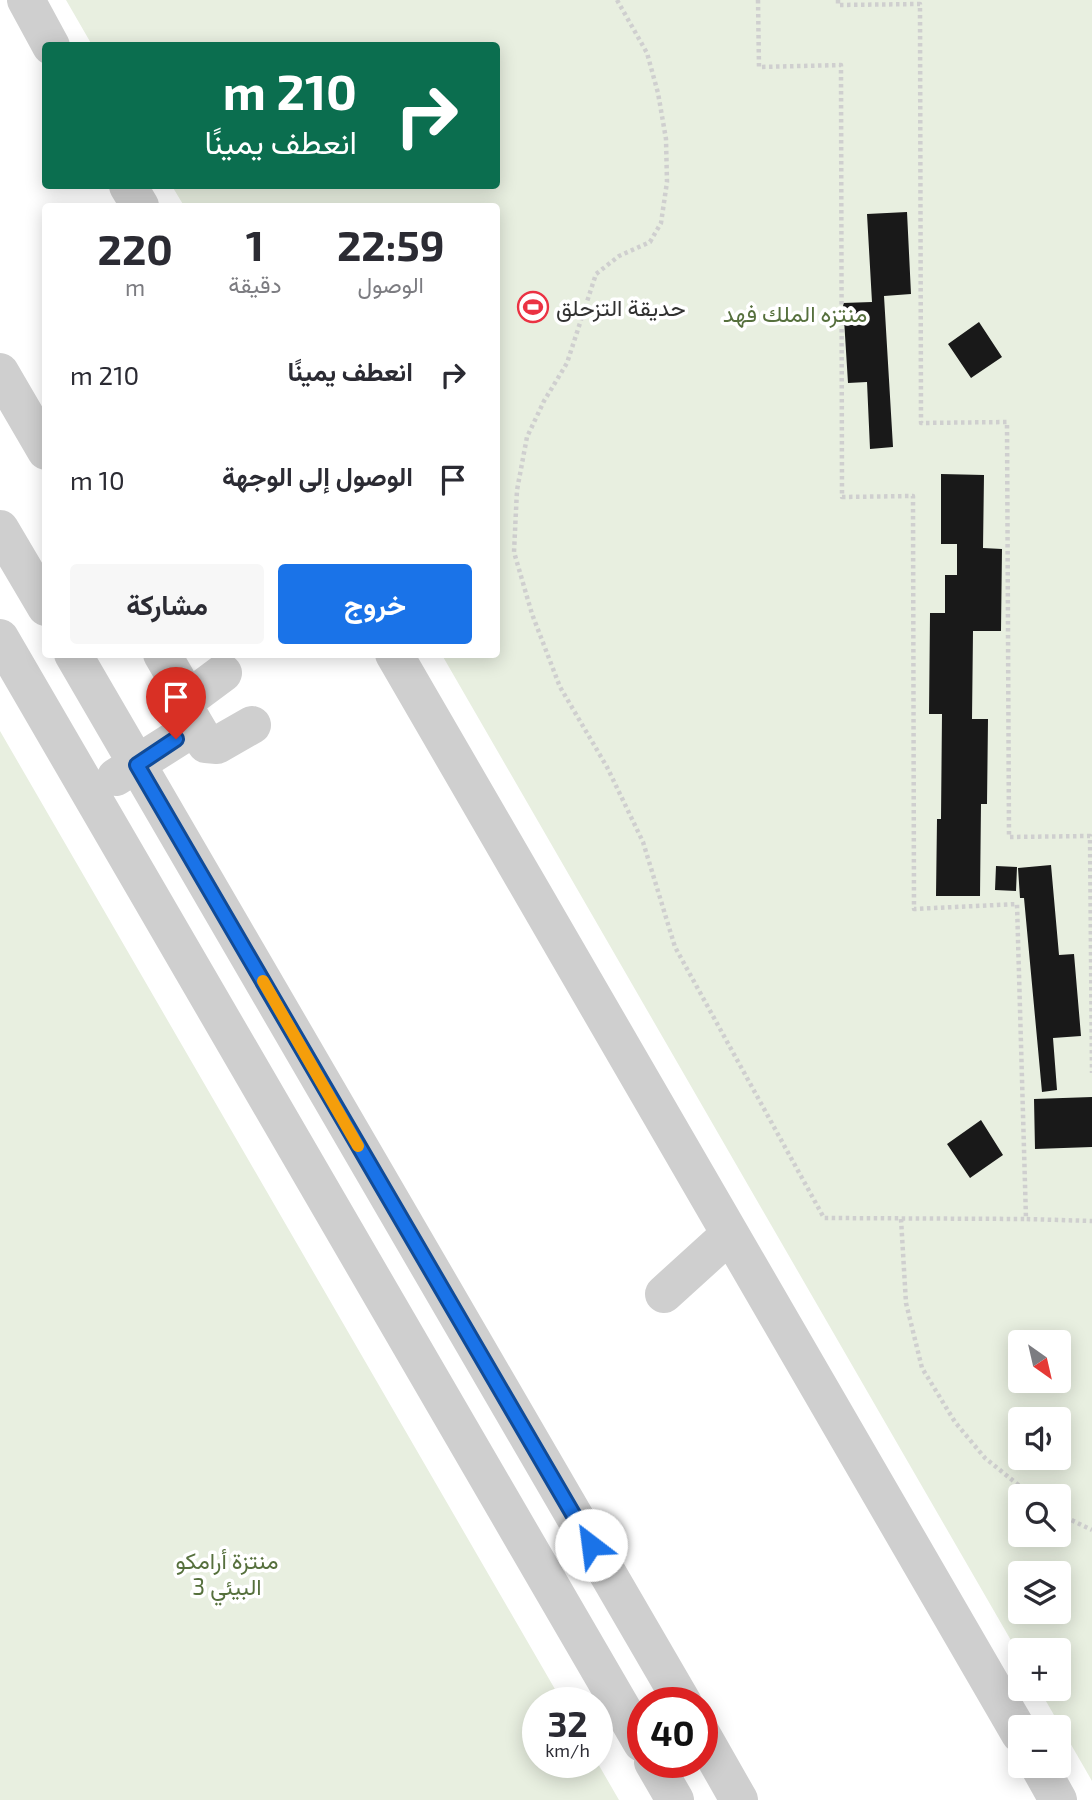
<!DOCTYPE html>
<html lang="ar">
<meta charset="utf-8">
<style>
body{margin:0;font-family:"Exo 2",Vazirmatn,sans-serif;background:#f7f7f7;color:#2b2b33;direction:rtl;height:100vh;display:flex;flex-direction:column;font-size:26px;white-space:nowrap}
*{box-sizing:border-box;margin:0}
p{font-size:23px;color:#7c7c81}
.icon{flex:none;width:38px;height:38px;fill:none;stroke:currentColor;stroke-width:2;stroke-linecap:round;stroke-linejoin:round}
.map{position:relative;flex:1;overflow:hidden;direction:ltr}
.sheet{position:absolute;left:42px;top:203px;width:458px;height:455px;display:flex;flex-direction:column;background:#fff;border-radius:7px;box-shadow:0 4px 18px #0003;direction:rtl}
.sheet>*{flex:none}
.banner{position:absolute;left:42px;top:42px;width:458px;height:147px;border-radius:7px;box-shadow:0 4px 18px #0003;direction:rtl;background:#0b6e4f;color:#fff;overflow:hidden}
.needle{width:46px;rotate:146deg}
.buttons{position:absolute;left:1008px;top:1330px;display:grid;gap:14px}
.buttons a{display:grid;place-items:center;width:63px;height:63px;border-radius:7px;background:#fff;box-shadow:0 4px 18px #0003;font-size:35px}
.speed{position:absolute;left:522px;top:1687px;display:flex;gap:14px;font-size:35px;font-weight:700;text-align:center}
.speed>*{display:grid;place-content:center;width:91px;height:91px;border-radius:50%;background:#fff;box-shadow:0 4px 18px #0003;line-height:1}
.speed small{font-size:18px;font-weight:400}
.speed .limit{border:10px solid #d22;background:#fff;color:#111}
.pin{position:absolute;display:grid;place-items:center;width:60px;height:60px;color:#fff;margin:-72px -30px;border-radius:50% 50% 50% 0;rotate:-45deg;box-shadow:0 0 7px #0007}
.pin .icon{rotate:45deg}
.me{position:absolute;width:77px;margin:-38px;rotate:330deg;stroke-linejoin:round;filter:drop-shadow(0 0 5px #0008)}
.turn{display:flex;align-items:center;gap:24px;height:147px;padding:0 28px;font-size:32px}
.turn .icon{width:91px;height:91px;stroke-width:2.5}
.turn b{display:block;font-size:49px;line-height:60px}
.eta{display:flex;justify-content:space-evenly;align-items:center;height:119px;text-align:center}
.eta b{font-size:42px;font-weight:700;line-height:49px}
.action{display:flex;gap:14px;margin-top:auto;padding:14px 28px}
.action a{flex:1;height:80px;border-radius:7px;background:#1a73e8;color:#fff;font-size:28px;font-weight:700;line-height:80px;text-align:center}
.action a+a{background:#f7f7f7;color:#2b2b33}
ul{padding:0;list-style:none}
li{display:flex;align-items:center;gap:21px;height:105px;padding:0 28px}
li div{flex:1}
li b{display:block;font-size:26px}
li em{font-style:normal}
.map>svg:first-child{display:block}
.green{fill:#e8efe0;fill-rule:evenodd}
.building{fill:#191919}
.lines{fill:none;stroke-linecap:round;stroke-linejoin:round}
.path{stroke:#cfcfcf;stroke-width:4.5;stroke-dasharray:3.5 3.5;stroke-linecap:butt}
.minor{stroke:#cfcfcf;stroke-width:38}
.route-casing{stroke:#114b97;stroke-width:18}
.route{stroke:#1a73e8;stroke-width:12}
.slow{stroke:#f59e0b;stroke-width:12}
.labels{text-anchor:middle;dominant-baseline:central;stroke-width:7;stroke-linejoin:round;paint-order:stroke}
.poi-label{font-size:23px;fill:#323232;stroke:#fff;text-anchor:start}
.park-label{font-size:23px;fill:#56703d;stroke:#fff}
</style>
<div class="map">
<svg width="1092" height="1800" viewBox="0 0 1092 1800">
<rect width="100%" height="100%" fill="#fff"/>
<!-- green -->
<path class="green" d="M66 0H1092V1781L1039 1689H1059V1650H1020V1656L442 655 497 654V206H184L172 186H497V46L92 45ZM1020 1342H1059V1381H1020ZM1020 1419H1059V1458H1020ZM1020 1496H1059V1535H1020ZM1020 1573H1059V1612H1020Z
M0 731 563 1703H537V1762H597L619 1800H0Z"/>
<!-- building -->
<path class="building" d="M907 212 911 294 884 296 893 447 870 449 867 382 848 383 843 303 872 302 867 214Z
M979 322 1002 357 971 378 948 344Z
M941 474 984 475 983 548 1002 549 1001 631H973L972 719H988L987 804H981L980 896H936L937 819H941L942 714H929L930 613H945V575H957V544H941Z
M1051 865 1059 955 1074 954 1081 1036 1053 1038 1057 1090 1042 1092 1024 898H1020L1018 868Z
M996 866 1017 867 1016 891 995 890Z
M1092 1097V1147L1035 1149 1034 1099Z
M981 1120 1003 1155 970 1178 947 1144Z"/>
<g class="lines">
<!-- path -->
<path class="path" d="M617 0 647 53 658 93 666 139 667 182 661 223 650 242 619 256 596 274 567 363 544 401 527 437 517 490 514 552 532 614 560 687 607 767 643 842 675 947 824 1218 1026 1219
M758 0 759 67 841 65 842 497 913 496 914 909 1017 904 1026 1219 1092 1221
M838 0V5L920 4 921 423 1007 422 1009 837 1090 836 1092 1073
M901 1219 906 1303 922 1368 955 1422 985 1458 1032 1496
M1059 1514 1092 1530"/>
<!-- minor -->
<path class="minor" d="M26 0 51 46
M128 186 140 206
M0 372 46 451
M0 529 46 607
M0 638 642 1743
M73 654 683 1703
M162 654 188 699
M394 654 1020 1734
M223 673 188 699 186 710 206 744 217 745 252 725
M116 777 195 727
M664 1294 730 1234
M702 1735 739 1800
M653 1762 675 1800
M1039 1766 1058 1800"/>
</g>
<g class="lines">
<!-- route casing -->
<g class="route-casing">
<path id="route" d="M176 739 137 765 591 1545"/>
</g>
<!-- route -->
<use href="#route" class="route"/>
<!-- slow -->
<path class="slow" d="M263 981 358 1146"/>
</g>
<!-- icons -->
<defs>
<g id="stadium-ring" transform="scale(1.575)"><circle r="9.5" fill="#fff" stroke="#eb3243" stroke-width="1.5"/><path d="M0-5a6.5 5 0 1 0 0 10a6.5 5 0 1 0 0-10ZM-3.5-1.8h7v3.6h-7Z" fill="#eb3243"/></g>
</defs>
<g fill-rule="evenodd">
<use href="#stadium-ring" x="533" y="307"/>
</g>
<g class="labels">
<!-- poi labels -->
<g class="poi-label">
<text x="556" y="307">حديقة التزحلق</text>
</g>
<!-- park labels -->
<g class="park-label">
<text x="795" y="313">منتزه الملك فهد</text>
<text x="227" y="1560">منتزة أرامكو<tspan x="227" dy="26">البيئي 3</tspan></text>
</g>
</g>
</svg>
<div class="buttons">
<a><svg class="needle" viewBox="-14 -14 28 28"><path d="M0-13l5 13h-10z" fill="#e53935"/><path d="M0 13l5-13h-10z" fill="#7c7c81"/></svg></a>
<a><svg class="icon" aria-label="sound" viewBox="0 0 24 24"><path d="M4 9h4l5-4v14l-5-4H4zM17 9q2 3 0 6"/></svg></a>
<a><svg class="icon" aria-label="search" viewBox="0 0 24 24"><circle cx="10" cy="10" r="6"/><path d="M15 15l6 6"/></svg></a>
<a><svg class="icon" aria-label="layers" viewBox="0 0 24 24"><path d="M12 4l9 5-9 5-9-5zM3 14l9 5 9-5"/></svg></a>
<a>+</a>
<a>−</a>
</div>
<div class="speed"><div>32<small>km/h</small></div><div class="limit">40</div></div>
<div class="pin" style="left:176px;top:739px;background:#d93025"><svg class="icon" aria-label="arrive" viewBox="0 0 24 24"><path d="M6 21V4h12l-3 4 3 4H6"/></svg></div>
<svg class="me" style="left:591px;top:1545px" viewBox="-20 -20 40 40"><circle r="19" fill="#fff"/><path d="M0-13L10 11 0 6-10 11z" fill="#1a73e8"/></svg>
<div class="banner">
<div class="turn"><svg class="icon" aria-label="right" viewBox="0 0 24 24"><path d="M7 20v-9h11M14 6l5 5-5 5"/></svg><div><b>210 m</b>انعطف يمينًا</div></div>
</div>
<section class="sheet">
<div class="eta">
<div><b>22:59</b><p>الوصول</p></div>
<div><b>1</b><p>دقيقة</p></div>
<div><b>220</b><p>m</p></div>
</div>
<ul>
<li><svg class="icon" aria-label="right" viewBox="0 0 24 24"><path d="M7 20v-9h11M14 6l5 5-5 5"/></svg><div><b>انعطف يمينًا</b></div><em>210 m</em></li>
<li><svg class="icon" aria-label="arrive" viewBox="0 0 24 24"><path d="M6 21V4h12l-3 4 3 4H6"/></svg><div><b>الوصول إلى الوجهة</b></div><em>10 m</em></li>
</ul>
<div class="action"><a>خروج</a><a>مشاركة</a></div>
</section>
</div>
